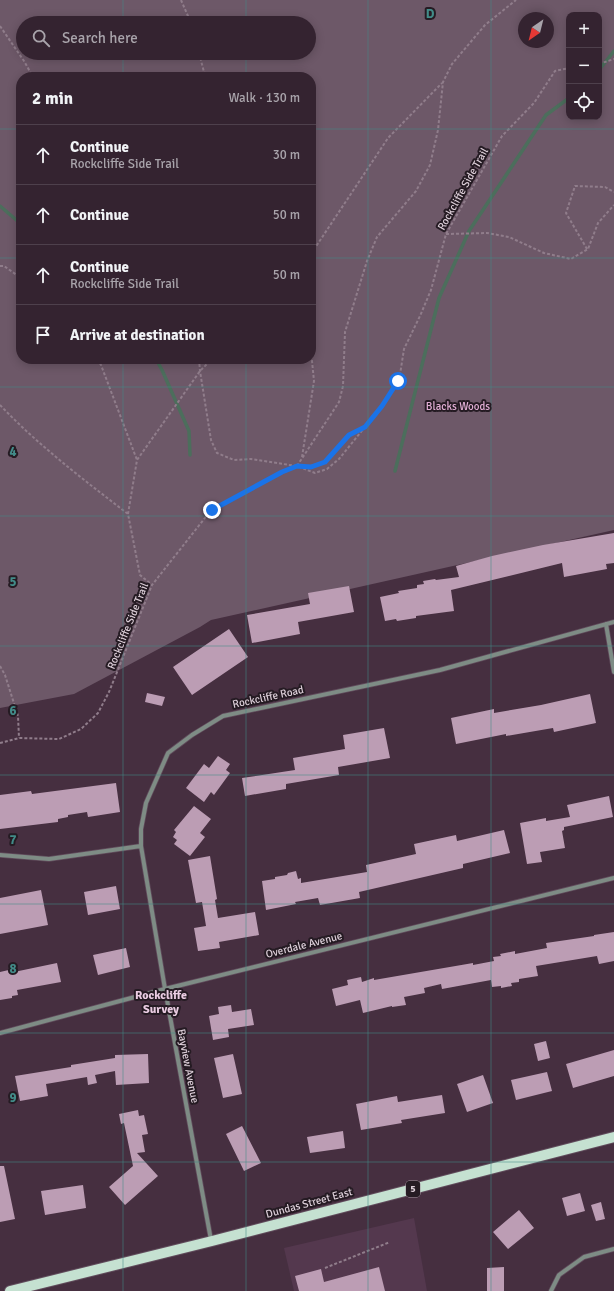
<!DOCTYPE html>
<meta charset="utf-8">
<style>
body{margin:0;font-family:Signika,sans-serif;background:#3f2f3c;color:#f1f3f6}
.controls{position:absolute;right:12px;top:12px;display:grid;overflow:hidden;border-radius:8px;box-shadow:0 2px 10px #0003}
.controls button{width:36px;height:36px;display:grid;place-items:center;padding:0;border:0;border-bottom:1px solid #4e404c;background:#342330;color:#f1f3f6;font:20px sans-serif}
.compass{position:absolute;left:518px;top:12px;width:36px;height:36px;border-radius:50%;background:#342330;box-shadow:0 2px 10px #0003;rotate:215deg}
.stop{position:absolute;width:12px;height:12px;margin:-9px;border:3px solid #1a73e8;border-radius:50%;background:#fff}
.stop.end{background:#1a73e8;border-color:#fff;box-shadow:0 1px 4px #0008}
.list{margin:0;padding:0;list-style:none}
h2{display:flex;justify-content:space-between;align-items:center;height:52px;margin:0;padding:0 16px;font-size:17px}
h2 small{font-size:13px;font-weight:400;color:#a9a4ab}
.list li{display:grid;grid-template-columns:26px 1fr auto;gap:12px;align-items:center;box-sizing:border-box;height:60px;padding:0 16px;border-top:1px solid #4e404c}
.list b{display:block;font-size:15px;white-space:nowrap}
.list p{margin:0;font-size:13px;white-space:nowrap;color:#a9a4ab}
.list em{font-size:13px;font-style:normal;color:#a9a4ab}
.icon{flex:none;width:22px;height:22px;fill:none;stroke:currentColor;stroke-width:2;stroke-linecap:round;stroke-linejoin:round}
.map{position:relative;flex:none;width:614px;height:1291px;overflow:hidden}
.search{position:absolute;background:#342330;box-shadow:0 2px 10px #0003;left:16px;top:16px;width:300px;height:44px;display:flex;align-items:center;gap:10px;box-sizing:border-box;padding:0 14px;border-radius:22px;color:#a9a4ab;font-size:15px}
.panel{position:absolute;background:#342330;box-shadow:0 2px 10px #0003;left:16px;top:72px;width:300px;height:292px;border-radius:16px}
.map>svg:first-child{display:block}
</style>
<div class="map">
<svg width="614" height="1291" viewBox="0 0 614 1291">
<rect width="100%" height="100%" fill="#462f40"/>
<path fill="#54384e" d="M414,1218L427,1291H294L284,1248Z"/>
<path fill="#6d5868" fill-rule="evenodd" d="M0,0H614V530L211,620L200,627L74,694L0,708ZM569,15H599V117H569ZM524,18H548V42H524ZM23,23H309V53H23ZM21,77H311V359H21Z"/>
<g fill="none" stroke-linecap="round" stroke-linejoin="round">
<path stroke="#4c6e5c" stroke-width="3.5" d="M599,70L614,51
M0,206L21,224
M156,359L162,370L189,431L190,455
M395,471L439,298L469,231L546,115L569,98"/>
</g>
<path fill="#bc9db4" d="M614,533V563L606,564L607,569L564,577L562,563L451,590L454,611L416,616V618L397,621L396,619L385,621L380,597L399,593L398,591L417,588V585L424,584L423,581L435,579L436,580L459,577L456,566L492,556L543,545Z
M349,586L354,612L298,622L300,634L252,643L247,615L310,604L308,593Z
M229,629L248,657L192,695L173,667Z
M147,693L165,697L162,706L145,702Z
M590,694L596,723L554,732L553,728L506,736V734L456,744L451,718L494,709V713L541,705Z
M384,728L390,758L338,767L339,775L286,784V789L245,796L242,778L295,770L293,758L345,749L343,735Z
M218,756L230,764L226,770L230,773L214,795L211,792L204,802L186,788L204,764L209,768Z
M116,783L120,812L88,817L87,812L68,815V817L58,819V822L0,829V795L31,791L32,794Z
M609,796L613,817L564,827V830L562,831L565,848L540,852L542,862L527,864L520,823L546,818V821L570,817L567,805Z
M194,806L211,819L200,833L205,837L190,856L174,844L177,840L173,837L176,832L174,830Z
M504,830L510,853L463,864V868L359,892L360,898L320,905L318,898L295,902L296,904L266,910L262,881L275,879V877L287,875L288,873L296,871L298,879L301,878V883L367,872L366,865L416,854L414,844L456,835L457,841Z
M210,856L217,899L215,900L218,918L255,912L259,935L219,942L220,948L198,951L194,928L206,926L202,902L196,903L188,860Z
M116,886L120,909L88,915L84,892Z
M41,890L48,925L0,934V898Z
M614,932V961L599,964L597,956L536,966L538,976L519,979V982L511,983L512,986L501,988V986L492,987L491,980L442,989L441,984L424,988L425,993L404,997L406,1005L392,1007V1006L363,1013L360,1000L336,1006L332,989L348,985L347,980L361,977L362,982L374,978V980L473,963V965L494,961L493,957L501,956L500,954L515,951V954L547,948L546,943L594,936V935Z
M126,948L130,967L98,975L93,955Z
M57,963L61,982L17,990L18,995L12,996V998L0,1000V972L13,969L14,972Z
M231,1005L232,1012L251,1009L254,1025L228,1029L229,1037L213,1040L209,1016L219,1014L218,1007Z
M546,1041L550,1058L538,1061L534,1044Z
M614,1050V1076L573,1088L566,1064Z
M148,1054L149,1083L116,1085L115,1071L95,1075L97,1083L88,1085L87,1077L46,1084L48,1096L20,1101L15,1076L71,1067V1065L115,1058V1055Z
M233,1054L242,1094L223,1098L214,1058Z
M547,1072L552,1091L516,1100L511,1080Z
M483,1075L493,1103L467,1112L457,1084Z
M442,1095L445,1113L401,1120L402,1123L361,1130L356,1104L397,1096L398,1102Z
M138,1110L139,1116L144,1115L148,1134L142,1135L145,1152L137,1153L158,1176L125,1205L109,1187L133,1166L124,1123L121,1124L119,1114Z
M242,1126L261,1163L244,1171L226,1134Z
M343,1131L345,1148L310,1153L307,1137Z
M0,1166H4L15,1219L0,1222Z
M83,1185L86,1208L45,1215L41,1191Z
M580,1193L585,1211L567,1216L562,1198Z
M601,1202L605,1219L596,1221L591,1205Z
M519,1210L534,1228L508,1249L493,1232Z
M379,1267L385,1291H299L295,1276L321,1269L324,1282Z
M504,1267V1291H487V1268Z"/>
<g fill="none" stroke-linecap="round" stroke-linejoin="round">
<g stroke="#614c5c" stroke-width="5.5">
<path id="minor" d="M606,624L614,672
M0,855L49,859L141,846
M0,1033L165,989L614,878
M211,1240L165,989L141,846V829L146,803L168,753L192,735L223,716L440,670L614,622
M551,1291L559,1275L584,1257L614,1249"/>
</g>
<g stroke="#614c5c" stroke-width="12">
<path id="primary" d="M10,1291L212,1241L614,1137"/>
</g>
<path stroke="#907d8b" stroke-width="2" stroke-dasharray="3 2" stroke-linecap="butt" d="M181,0L191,23
M0,26L24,61L33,77
M199,53L204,72L209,77
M599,64L614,59
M446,234L487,233L509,237L544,253L571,259L588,249L598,223L614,205
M587,249L566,213L575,186L605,187L614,192
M311,254L388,138L442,83
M0,266H4L21,278
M97,359L101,365L137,460
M199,359L200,371L211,440L217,453L234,460L251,459L296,466
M0,405C39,446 84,480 128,514L140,575L152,585
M302,457L314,381L311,351
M297,466L339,402L343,386L345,332L367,261L377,237L416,191L430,165L438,130L443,82L452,64L485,25L516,0
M300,466C330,468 329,453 348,436C352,432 359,430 365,427
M128,514L137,460L200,371L212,359
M0,666L5,675L18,716L19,738
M0,743L19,738L59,739L81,729L98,713L109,692L152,585L212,509L282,472L297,466L315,473L327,469L339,459L382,406L399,381L404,349L420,316L431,290L446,234L502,136L534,103L555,71L569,68
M325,1268L390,1242"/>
<use href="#minor" stroke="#7e8c85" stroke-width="4"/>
<use href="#primary" stroke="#c5e1d1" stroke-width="10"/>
</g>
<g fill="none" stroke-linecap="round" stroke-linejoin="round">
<path stroke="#1a73e8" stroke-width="5" d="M212,510L282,472L297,466L311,467L325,462L349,435L365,427L382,406L398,381"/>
</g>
<path fill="none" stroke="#428c89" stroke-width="1" stroke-opacity="0.55" d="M123,0V23M246,0V23M368,0V1291M491,0V1291M123,53V77M246,53V77M0,129H21M311,129H614M0,258H21M311,258H614M123,359V1291M246,359V1291M0,387H614M0,516H614M0,646H614M0,775H614M0,904H614M0,1033H614M0,1162H614"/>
<g text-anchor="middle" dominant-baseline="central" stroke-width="4" stroke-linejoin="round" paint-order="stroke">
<rect fill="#251b23" stroke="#a699a2" stroke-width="1" x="406" y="1181" width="14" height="16" rx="3"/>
<g font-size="10" font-weight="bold" fill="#ddcfd9">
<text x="413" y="1189">5</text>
</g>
<g font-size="11" fill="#ddcfd9" stroke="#251b23">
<text transform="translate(463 189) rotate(-61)">Rockcliffe Side Trail</text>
<text transform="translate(128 626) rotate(-68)">Rockcliffe Side Trail</text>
<text transform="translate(268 697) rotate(-12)">Rockcliffe Road</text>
<text transform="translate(304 945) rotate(-14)">Overdale Avenue</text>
<text transform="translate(188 1066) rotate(79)">Bayview Avenue</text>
<text transform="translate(309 1203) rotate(-15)">Dundas Street East</text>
</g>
<g font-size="11" fill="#e3afd6" stroke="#251b23">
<text x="458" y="406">Blacks Woods</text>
</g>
<g font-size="12" font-weight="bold" fill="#ebcde3" stroke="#251b23">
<text x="161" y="995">Rockcliffe<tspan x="161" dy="14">Survey</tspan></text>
</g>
</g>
<g font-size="13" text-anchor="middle" font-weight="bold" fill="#428c89" stroke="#251b23" stroke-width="4" stroke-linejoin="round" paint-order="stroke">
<text x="430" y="18">D</text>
<text x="13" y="456">4</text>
<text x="13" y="586">5</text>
<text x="13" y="715">6</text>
<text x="13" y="844">7</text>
<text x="13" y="973">8</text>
<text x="13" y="1102">9</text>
</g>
</svg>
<div class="controls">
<button>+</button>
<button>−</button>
<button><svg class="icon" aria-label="locate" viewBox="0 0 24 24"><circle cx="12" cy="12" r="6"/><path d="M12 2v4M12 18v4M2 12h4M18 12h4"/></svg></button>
</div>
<svg class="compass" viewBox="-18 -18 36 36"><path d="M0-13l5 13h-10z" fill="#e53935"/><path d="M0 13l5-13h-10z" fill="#a9a4ab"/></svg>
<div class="stop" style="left:398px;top:381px"></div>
<div class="stop end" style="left:212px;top:510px"></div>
<div class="search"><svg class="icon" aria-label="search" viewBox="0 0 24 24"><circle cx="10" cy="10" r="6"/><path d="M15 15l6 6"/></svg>Search here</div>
<section class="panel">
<h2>2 min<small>Walk · 130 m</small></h2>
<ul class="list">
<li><svg class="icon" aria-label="ahead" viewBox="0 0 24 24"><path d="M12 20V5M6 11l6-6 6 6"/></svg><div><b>Continue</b><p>Rockcliffe Side Trail</p></div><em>30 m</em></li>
<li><svg class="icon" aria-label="ahead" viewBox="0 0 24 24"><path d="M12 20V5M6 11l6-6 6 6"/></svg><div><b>Continue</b></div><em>50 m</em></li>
<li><svg class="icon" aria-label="ahead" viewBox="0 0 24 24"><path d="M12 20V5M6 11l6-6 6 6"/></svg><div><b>Continue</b><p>Rockcliffe Side Trail</p></div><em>50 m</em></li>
<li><svg class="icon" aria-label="arrive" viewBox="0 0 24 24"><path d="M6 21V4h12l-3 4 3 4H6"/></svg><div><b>Arrive at destination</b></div></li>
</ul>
</section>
</div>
